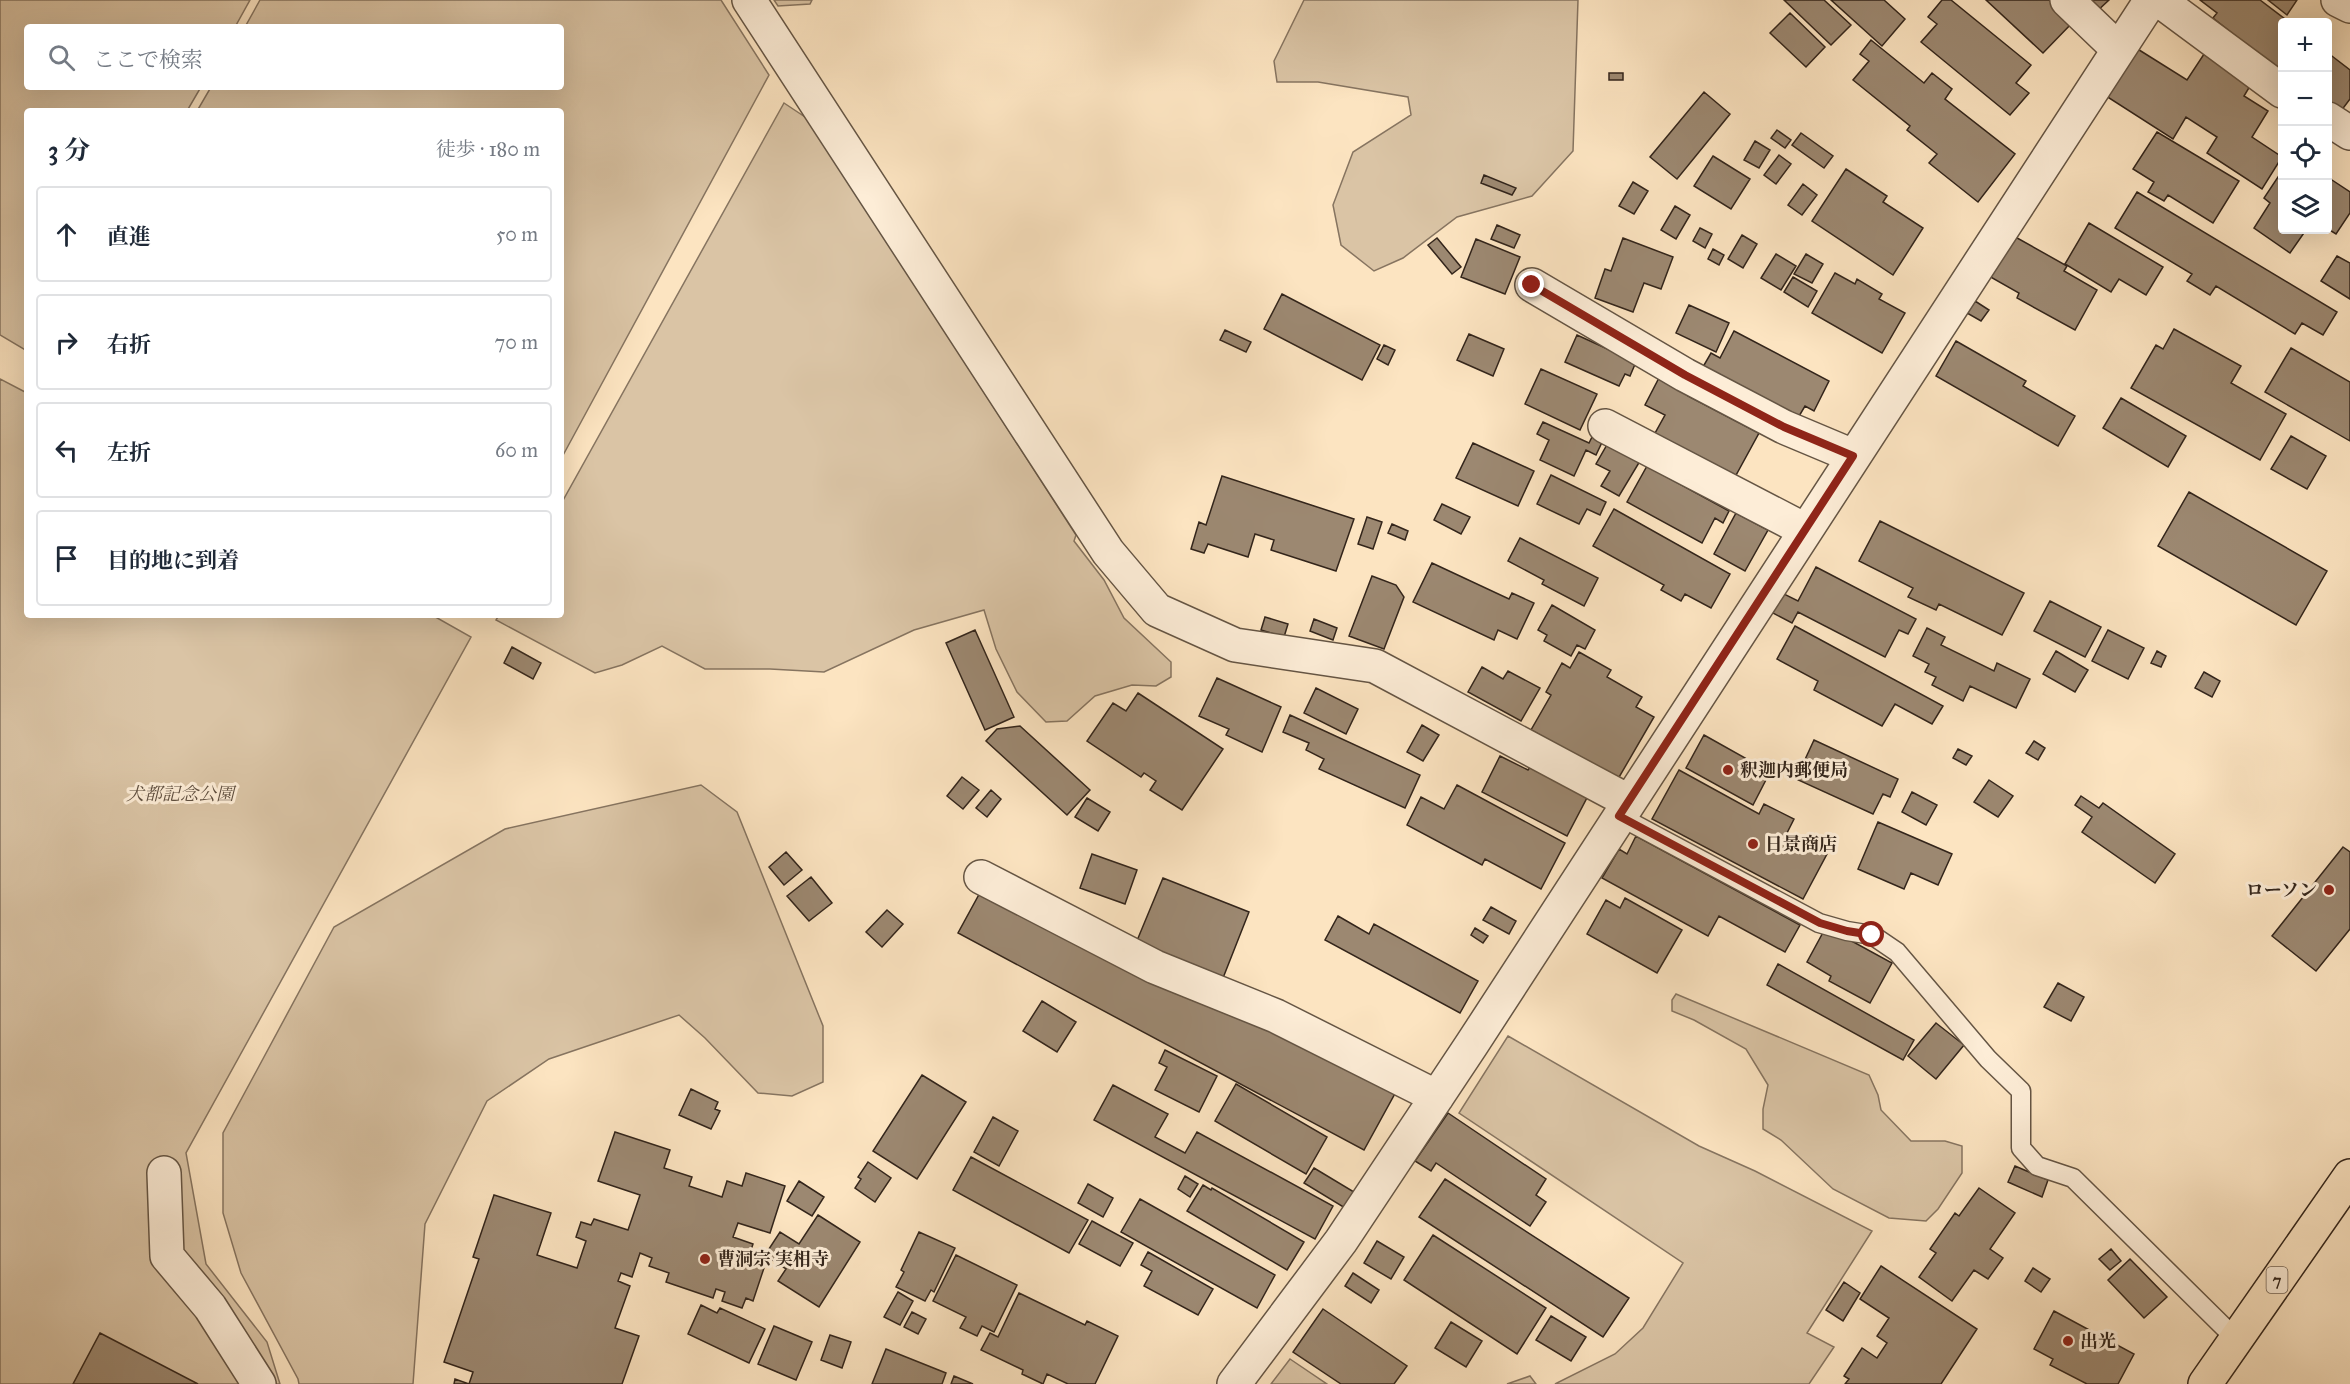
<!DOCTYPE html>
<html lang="ja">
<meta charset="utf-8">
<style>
body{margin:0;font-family:"IM FELL Great Primer","Noto Serif JP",serif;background:#f6f6f7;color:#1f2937}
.controls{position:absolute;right:18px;top:18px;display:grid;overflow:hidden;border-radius:6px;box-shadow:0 6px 24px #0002}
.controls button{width:54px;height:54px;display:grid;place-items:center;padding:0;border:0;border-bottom:2px solid #e0e1e3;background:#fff;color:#1f2937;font:30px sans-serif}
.stop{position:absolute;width:18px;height:18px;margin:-14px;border:4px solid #8f2418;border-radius:50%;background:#fff}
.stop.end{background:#8f2418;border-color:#fff;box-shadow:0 2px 6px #0008}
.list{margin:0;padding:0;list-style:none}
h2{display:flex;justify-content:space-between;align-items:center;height:78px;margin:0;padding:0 24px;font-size:26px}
h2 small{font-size:20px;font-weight:400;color:#747a83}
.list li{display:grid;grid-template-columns:39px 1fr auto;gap:18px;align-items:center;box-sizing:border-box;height:96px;margin:0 12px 12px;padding:0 12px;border:2px solid #e0e1e3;border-radius:6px}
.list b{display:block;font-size:22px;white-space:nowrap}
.list em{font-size:20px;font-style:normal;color:#747a83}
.icon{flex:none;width:33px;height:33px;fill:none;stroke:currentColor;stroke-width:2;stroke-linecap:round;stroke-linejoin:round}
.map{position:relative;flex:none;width:2350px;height:1384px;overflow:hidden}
.search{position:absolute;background:#fff;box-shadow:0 6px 24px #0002;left:24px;top:24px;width:540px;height:66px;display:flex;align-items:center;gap:15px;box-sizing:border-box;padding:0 21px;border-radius:6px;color:#747a83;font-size:22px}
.panel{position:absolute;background:#fff;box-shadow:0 6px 24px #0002;left:24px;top:108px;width:540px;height:510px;border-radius:6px}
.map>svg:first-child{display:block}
</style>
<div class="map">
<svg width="2350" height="1384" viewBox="0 0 2350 1384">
<rect width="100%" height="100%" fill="#fce4c1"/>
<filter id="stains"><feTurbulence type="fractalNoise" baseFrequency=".00333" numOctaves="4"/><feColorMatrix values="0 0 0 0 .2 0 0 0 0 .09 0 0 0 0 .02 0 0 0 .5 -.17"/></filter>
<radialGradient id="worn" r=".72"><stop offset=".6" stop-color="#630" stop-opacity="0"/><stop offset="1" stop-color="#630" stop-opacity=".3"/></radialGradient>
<path fill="#dac4a5" stroke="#867460" stroke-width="1.5" d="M0,0H250L235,27H27V87H201L187,111H27V351L0,335Z
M260,0H721L769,75L561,459V111H197L211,87H561V27H245Z
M774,0H812L810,4L778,6Z
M1304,0H1578L1573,151L1532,196L1457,217L1403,258L1374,271L1341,245L1333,205L1353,152L1411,115L1408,97L1318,82H1277L1274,61Z
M784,103L808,119L1076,535L1074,541L1104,580L1124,618L1171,662V677L1156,686L1132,685L1095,696L1067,721L1046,722L1017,692L996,649L984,610L914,630L824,672L770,669H705L662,646L622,665L595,673L496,620L499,615H561V504Z
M0,379L27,393V615H432L471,637L186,1153L206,1264L267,1342L280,1384H0Z
M701,785L737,812L823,1026V1082L792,1096L758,1093L705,1038L679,1015L549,1059L487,1101L425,1224L413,1384H299L298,1379L241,1273L223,1213V1133L334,927L505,829Z
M1676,994L1869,1075L1878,1095L1881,1110L1911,1141H1945L1962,1146V1173L1938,1209L1926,1221L1889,1218L1833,1189L1781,1140L1763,1129V1109L1768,1085L1746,1049L1694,1020L1672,1011V1000Z
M1508,1036L1699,1146L1755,1171L1872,1231L1807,1333L1834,1347L1809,1384H1555L1615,1354L1643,1328L1683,1263L1459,1113Z
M1290,1359L1327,1384H1271Z
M1530,1376L1536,1384H1507Z"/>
<path fill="#9c8871" stroke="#33251b" stroke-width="1.5" d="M1784,0H1824L1851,25L1831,45Z
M1831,0H1884L1905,19L1882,46Z
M1942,0H1951L2031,65L2016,83L2029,93L2010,115L1921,42L1937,24L1928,17Z
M1986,0H2049L2073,22L2043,53Z
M2081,0H2109L2094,14Z
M2200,0H2260L2289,22H2282V73L2213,18L2217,13Z
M2268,0H2297L2287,15Z
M1790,13L1825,47L1806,67L1770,33Z
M1871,40L1924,83L1932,73L1952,89L1945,99L2015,154L1978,202L1929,163L1937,154L1907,130L1910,126L1853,80L1869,61L1860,54Z
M2136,48L2187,80L2206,51L2253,81L2244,96L2268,111L2252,137L2282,157L2262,189L2207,153L2217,137L2186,117L2173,139L2106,96Z
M2328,53L2350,70V99L2341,111L2328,101Z
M1609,73H1623V80H1609Z
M1704,92L1730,114L1677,179L1650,157Z
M1777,130L1791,140L1785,148L1771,138Z
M2157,132L2239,181L2213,223L2168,195L2164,201L2148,192L2154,182L2133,169Z
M1801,133L1833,156L1824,168L1792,145Z
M1755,141L1770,150L1759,168L1744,160Z
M1779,155L1791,164L1776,184L1764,175Z
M1713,156L1750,179L1731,209L1694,186Z
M1846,169L1887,196L1883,202L1923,228L1893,275L1812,221Z
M2282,171V230H2306L2290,253L2254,228L2270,203L2264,198Z
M1484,175L1516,188L1512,195L1481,183Z
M2332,180L2350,192V213L2336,234L2328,229V186Z
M1633,182L1648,191L1634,214L1619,206Z
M1803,184L1817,195L1802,215L1788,205Z
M2137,192L2337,312L2323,335L2302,323L2295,334L2216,286L2210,295L2187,281L2192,274L2115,228Z
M1675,206L1690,215L1676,239L1661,230Z
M2089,223L2163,267L2146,295L2119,279L2111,292L2065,264Z
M1497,225L1520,235L1514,248L1491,239Z
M1700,228L1712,234L1705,248L1693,241Z
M2010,234L2067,266L2064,271L2097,290L2075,330L2017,298L2019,293L1987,275Z
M1742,235L1757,244L1743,268L1728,259Z
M1437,238L1461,267L1452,274L1428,245Z
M1623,238L1673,257L1661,289L1644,283L1633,312L1595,298L1605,269L1611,271Z
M1476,239L1520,257L1505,294L1461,277Z
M1713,249L1724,255L1719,265L1708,259Z
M1776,254L1796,266L1781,290L1761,278Z
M1806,254L1823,264L1812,283L1794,274Z
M2337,256L2350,263V299L2321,281Z
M1835,273L1855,284L1857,279L1882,294L1879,299L1905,313L1882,353L1812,313Z
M1793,277L1817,291L1808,307L1784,292Z
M1282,294L1380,345L1362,380L1264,329Z
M1975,301L1989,310L1981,321L1967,313Z
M1689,305L1729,323L1716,352L1676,333Z
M2174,329L2241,366L2231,383L2286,414L2260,460L2131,388L2156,345L2163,349Z
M1225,330L1251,342L1246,352L1220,340Z
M1734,331L1829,381L1814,411L1805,406L1795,423L1700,372L1711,353L1720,358Z
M1469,334L1504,349L1493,376L1457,360Z
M1577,335L1636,362L1630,376L1625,374L1619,386L1565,362Z
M1956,341L2026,381L2023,386L2075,416L2058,446L1936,376Z
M1384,345L1395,350L1388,365L1377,359Z
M2291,348L2350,382V441L2265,392Z
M1541,369L1597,394L1580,430L1525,404Z
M1661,374L1691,390L1688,396L1759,433L1735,477L1654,435L1665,415L1645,405Z
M2121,398L2186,436L2168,467L2103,428Z
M1543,422L1589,443L1594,433L1604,438L1596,455L1586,450L1574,476L1540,460L1549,440L1537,434Z
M2291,436L2326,456L2307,489L2271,469Z
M1473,443L1534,471L1518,506L1456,478Z
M1608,443L1640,461L1619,496L1601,486L1610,471L1596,464Z
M1647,466L1729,511L1723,523L1715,518L1702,543L1627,502Z
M1551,475L1606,502L1600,515L1587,509L1579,524L1537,504Z
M1222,476L1354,519L1336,571L1271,550L1274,540L1255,534L1248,557L1208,544L1204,553L1191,549L1199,522L1206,525Z
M2189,492L2327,571L2296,625L2158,546Z
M1442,504L1470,517L1461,534L1434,520Z
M1614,509L1730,574L1711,608L1685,594L1681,601L1661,590L1664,585L1593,546Z
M1736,513L1768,530L1745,571L1714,554Z
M1367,517L1382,522L1373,549L1358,544Z
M1880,521L2024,593L2002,635L1939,604L1936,610L1908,597L1913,588L1859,561Z
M1392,524L1408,531L1405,540L1388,533Z
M1520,538L1598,578L1584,606L1542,584L1544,580L1508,561Z
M1432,563L1509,599L1512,593L1534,603L1517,639L1498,630L1494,640L1413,602Z
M1816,567L1916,619L1908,634L1899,630L1885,657L1798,612L1792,623L1769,611L1778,591L1798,601Z
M1372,576L1396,585L1404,597L1384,649L1349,636Z
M2050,601L2101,627L2085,657L2034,631Z
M1552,605L1595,630L1585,649L1577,645L1571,656L1544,641L1547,635L1538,630Z
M1265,617L1288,624L1284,637L1261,630Z
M1314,619L1337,628L1333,640L1310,631Z
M1795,626L1943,706L1932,724L1895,704L1882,726L1814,690L1818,681L1777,659Z
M1927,628L1945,637L1941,645L1994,671L1997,663L2030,679L2016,708L1970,686L1963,701L1932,685L1936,677L1925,672L1929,664L1913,656Z
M975,630L1014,717L985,730L946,643Z
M2108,630L2144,648L2128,679L2092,661Z
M512,647L541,663L533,679L504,663Z
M2056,651L2088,670L2075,692L2043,674Z
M2157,651L2166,656L2161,667L2151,663Z
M1579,652L1611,670L1607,677L1642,697L1636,707L1654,717L1618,779L1531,730L1551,695L1546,692L1562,663L1570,668Z
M1482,667L1503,679L1508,671L1540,688L1521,721L1468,692Z
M2204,672L2220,681L2212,697L2195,688Z
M1217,678L1281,707L1262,752L1226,735L1229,729L1199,716Z
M1316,688L1358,709L1346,734L1304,713Z
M1138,693L1223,749L1182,810L1150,790L1156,781L1144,773L1141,777L1087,741L1113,703L1126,711Z
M1290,715L1420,775L1405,808L1319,769L1324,759L1306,750L1309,743L1283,732Z
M1422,725L1439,735L1423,761L1407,752Z
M1020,726L1090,790L1067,815L986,741L997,729Z
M1704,735L1770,772L1753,805L1686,768Z
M1814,740L1898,779L1890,797L1883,794L1873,814L1796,779Z
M2034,741L2045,748L2038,760L2026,753Z
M1958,749L1972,756L1966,765L1953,758Z
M1500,756L1528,770L1533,763L1590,792L1567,836L1482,792Z
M1679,770L1759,814L1764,804L1794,819L1787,833L1827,854L1803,899L1652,819Z
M962,777L979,790L963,809L947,796Z
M1989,780L2013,796L1998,817L1974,802Z
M1457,785L1565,843L1541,889L1485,859L1482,865L1407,825L1421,797L1444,809Z
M991,790L1001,799L987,817L976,808Z
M1912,792L1937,805L1926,825L1902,812Z
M2081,796L2099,808L2103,803L2175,854L2155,883L2082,832L2092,817L2075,805Z
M1087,798L1110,812L1098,831L1075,817Z
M1878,822L1952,854L1938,885L1911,873L1904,889L1858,869Z
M1636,836L1800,925L1785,952L1719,916L1708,936L1602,878L1619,849L1627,854Z
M2343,847L2350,852V929L2316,971L2272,936Z
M786,852L802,870L784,885L769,867Z
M1092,854L1137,870L1125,904L1080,888Z
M811,877L832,903L809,921L787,896Z
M1163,878L1249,912L1223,978L1136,943Z
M982,889L1398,1088L1364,1150L958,933Z
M1625,898L1682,930L1657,973L1587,934L1606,900L1620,908Z
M1491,907L1516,921L1509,934L1483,920Z
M887,910L903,924L882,947L866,932Z
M1338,916L1369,934L1374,924L1478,981L1460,1013L1325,940Z
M1826,927L1892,963L1870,1003L1829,981L1831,976L1807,962Z
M1475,928L1488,936L1483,943L1471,935Z
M1778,964L1914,1040L1903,1060L1767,985Z
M2058,983L2084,997L2071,1021L2044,1007Z
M1042,1001L1076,1022L1057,1052L1023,1031Z
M1936,1023L1964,1045L1936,1079L1908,1056Z
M1165,1050L1217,1076L1199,1112L1155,1090L1167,1067L1159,1063Z
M922,1075L966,1102L917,1179L873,1151Z
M1236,1084L1327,1137L1306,1174L1215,1121Z
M1113,1085L1168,1114L1155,1137L1185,1153L1197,1132L1333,1206L1315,1239L1094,1120Z
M691,1089L718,1102L715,1109L720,1111L711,1129L679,1115Z
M1448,1113L1546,1179L1536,1195L1546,1202L1530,1226L1436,1163L1431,1171L1415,1161Z
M993,1117L1018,1131L999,1166L974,1152Z
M615,1132L670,1150L664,1168L692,1177L689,1186L722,1197L727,1181L742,1186L746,1173L785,1186L770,1233L738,1223L733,1237L753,1244L750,1253L759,1256L757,1263L765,1265L753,1301L746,1298L742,1308L722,1301L725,1292L716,1289L713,1298L666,1282L669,1273L649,1266L652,1258L640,1253L632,1277L621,1273L618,1281L630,1286L615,1328L639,1336L622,1384H454L455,1379L469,1384L473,1372L444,1362L479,1259L473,1257L494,1195L551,1213L537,1255L577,1268L586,1241L576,1237L581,1222L591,1225L594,1219L628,1230L640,1195L598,1181Z
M971,1157L1088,1220L1069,1253L953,1190Z
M868,1162L891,1178L875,1202L855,1188L861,1179L858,1177Z
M2015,1166L2048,1180L2042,1197L2008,1182Z
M1314,1168L1354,1192L1345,1208L1304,1183Z
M1185,1176L1198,1184L1190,1197L1178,1189Z
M1445,1179L1629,1298L1603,1337L1419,1217Z
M799,1181L824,1197L812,1216L787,1201Z
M1088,1184L1113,1198L1103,1217L1078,1203Z
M1203,1185L1211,1190L1212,1188L1304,1242L1287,1270L1187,1211Z
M1979,1188L2015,1213L1990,1249L2003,1258L1988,1279L1974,1270L1952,1301L1919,1277L1936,1253L1930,1249L1955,1213L1959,1216Z
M1140,1199L1275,1275L1257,1308L1121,1232Z
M818,1215L860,1242L819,1307L778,1281L786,1269L765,1255L780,1232L799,1244Z
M1092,1221L1133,1243L1120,1266L1079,1244Z
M919,1232L955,1248L934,1292L931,1290L925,1301L896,1287L904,1272L901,1270Z
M1433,1235L1546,1308L1517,1354L1404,1280Z
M1377,1241L1404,1257L1391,1279L1364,1263Z
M2111,1249L2121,1261L2110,1270L2099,1259Z
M1148,1252L1213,1289L1198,1315L1144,1286L1152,1271L1141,1265Z
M956,1255L1017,1285L994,1332L982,1326L977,1336L960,1328L966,1317L933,1301Z
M2130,1259L2167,1297L2144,1318L2108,1280Z
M1881,1266L1977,1329L1941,1384H1845L1849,1379L1844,1376L1862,1348L1877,1358L1887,1343L1877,1336L1889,1318L1860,1299Z
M2033,1268L2050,1279L2041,1292L2025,1281Z
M1353,1273L1379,1290L1371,1303L1345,1286Z
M1844,1282L1860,1293L1843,1321L1826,1310Z
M898,1292L913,1301L900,1325L884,1317Z
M1019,1293L1085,1325L1087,1321L1118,1336L1095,1384H1068L1047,1374L1043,1384L1022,1374L1023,1370L981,1350L990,1333L998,1337Z
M701,1305L717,1313L720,1308L765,1329L749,1363L688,1334Z
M1323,1309L1407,1366L1394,1384H1341L1293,1352Z
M2054,1311L2134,1354L2118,1384H2087L2050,1365L2053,1359L2034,1349Z
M912,1312L926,1319L918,1334L904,1327Z
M1551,1316L1586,1337L1571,1361L1536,1340Z
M1451,1322L1482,1341L1466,1367L1435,1348Z
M774,1326L812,1342L796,1380L758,1364Z
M100,1333L198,1384H73Z
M830,1335L851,1342L842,1368L821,1360Z
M886,1349L946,1373L942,1384H872Z
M954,1376L973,1384H951Z"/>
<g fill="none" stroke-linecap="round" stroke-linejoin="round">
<g stroke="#655544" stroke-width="21">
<path id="service" d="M1619,816L1819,923L1847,931L1872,935L1897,952L1988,1059L2021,1091V1148L2037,1166L2073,1178L2236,1339"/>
</g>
<g stroke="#655544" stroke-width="36">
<path id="minor" d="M749,0L1108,552L1157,610L1235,645L1375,666L1628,801
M2067,0L2118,49
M2159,0L2282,91
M2338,0L2350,6
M2328,119L2350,133
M1532,285L1685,375L1784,427L1853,456
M1605,426L1805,530
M981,877L1155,967L1276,1016L1437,1097
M164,1173L167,1256L210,1307L259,1384
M1234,1384L1341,1241L1472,1044L2151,0"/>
</g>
<g stroke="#33251b" stroke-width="36">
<path id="trunk" d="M2205,1384L2350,1176"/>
</g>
<use href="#service" stroke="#fdedd7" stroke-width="18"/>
<use href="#minor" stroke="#fdedd7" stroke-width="33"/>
<use href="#trunk" stroke="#fce4c1" stroke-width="33"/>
</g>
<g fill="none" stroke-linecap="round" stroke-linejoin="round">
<path stroke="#8f2418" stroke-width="8" d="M1532,285L1685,375L1784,427L1853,456L1619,816L1820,923L1847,931L1872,935"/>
</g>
<g fill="#8f2418" stroke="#fdedd7" stroke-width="2">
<circle cx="1728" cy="770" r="6"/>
<circle cx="1753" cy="844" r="6"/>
<circle cx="2329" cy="890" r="6"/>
<circle cx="705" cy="1259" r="6"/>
<circle cx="2068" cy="1341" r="6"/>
</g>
<g text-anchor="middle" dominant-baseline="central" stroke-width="6" stroke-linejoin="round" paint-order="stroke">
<rect fill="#fdedd7" stroke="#706153" stroke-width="1.5" x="2266.5" y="1267" width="21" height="26" rx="4.5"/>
<g font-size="16" font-weight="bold" fill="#33251b">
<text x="2277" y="1280">7</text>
</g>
<g font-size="18" font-weight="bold" fill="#33251b" stroke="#fdedd7" text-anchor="start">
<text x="1740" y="770">釈迦内郵便局</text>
<text x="1765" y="844">日景商店</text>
<text x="2317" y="890" text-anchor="end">ローソン</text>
<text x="717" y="1259">曹洞宗 実相寺</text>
<text x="2080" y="1341">出光</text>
</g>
<g font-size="18" font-style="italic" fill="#5d4d3e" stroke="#fdedd7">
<text x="180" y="794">犬都記念公園</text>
</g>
</g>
<rect width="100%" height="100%" filter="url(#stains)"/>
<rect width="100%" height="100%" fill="url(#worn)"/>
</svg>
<div class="controls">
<button>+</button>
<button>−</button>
<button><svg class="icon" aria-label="locate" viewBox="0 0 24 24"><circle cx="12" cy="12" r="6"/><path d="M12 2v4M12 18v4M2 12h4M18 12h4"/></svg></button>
<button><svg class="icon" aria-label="layers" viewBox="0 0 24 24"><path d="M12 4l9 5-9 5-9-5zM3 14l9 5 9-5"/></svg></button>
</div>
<div class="stop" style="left:1872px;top:935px"></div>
<div class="stop end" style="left:1532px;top:285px"></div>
<div class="search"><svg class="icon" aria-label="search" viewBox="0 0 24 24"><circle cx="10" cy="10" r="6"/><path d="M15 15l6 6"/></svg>ここで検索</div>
<section class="panel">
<h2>3 分<small>徒歩 · 180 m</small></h2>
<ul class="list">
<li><svg class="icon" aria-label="ahead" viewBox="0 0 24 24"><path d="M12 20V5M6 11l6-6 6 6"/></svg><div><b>直進</b></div><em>50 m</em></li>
<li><svg class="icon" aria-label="right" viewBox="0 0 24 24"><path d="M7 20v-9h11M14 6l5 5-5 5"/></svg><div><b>右折</b></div><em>70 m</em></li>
<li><svg class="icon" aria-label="left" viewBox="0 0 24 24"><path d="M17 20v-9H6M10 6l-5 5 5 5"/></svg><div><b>左折</b></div><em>60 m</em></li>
<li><svg class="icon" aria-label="arrive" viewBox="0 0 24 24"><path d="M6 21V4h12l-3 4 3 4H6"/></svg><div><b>目的地に到着</b></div></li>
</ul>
</section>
</div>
